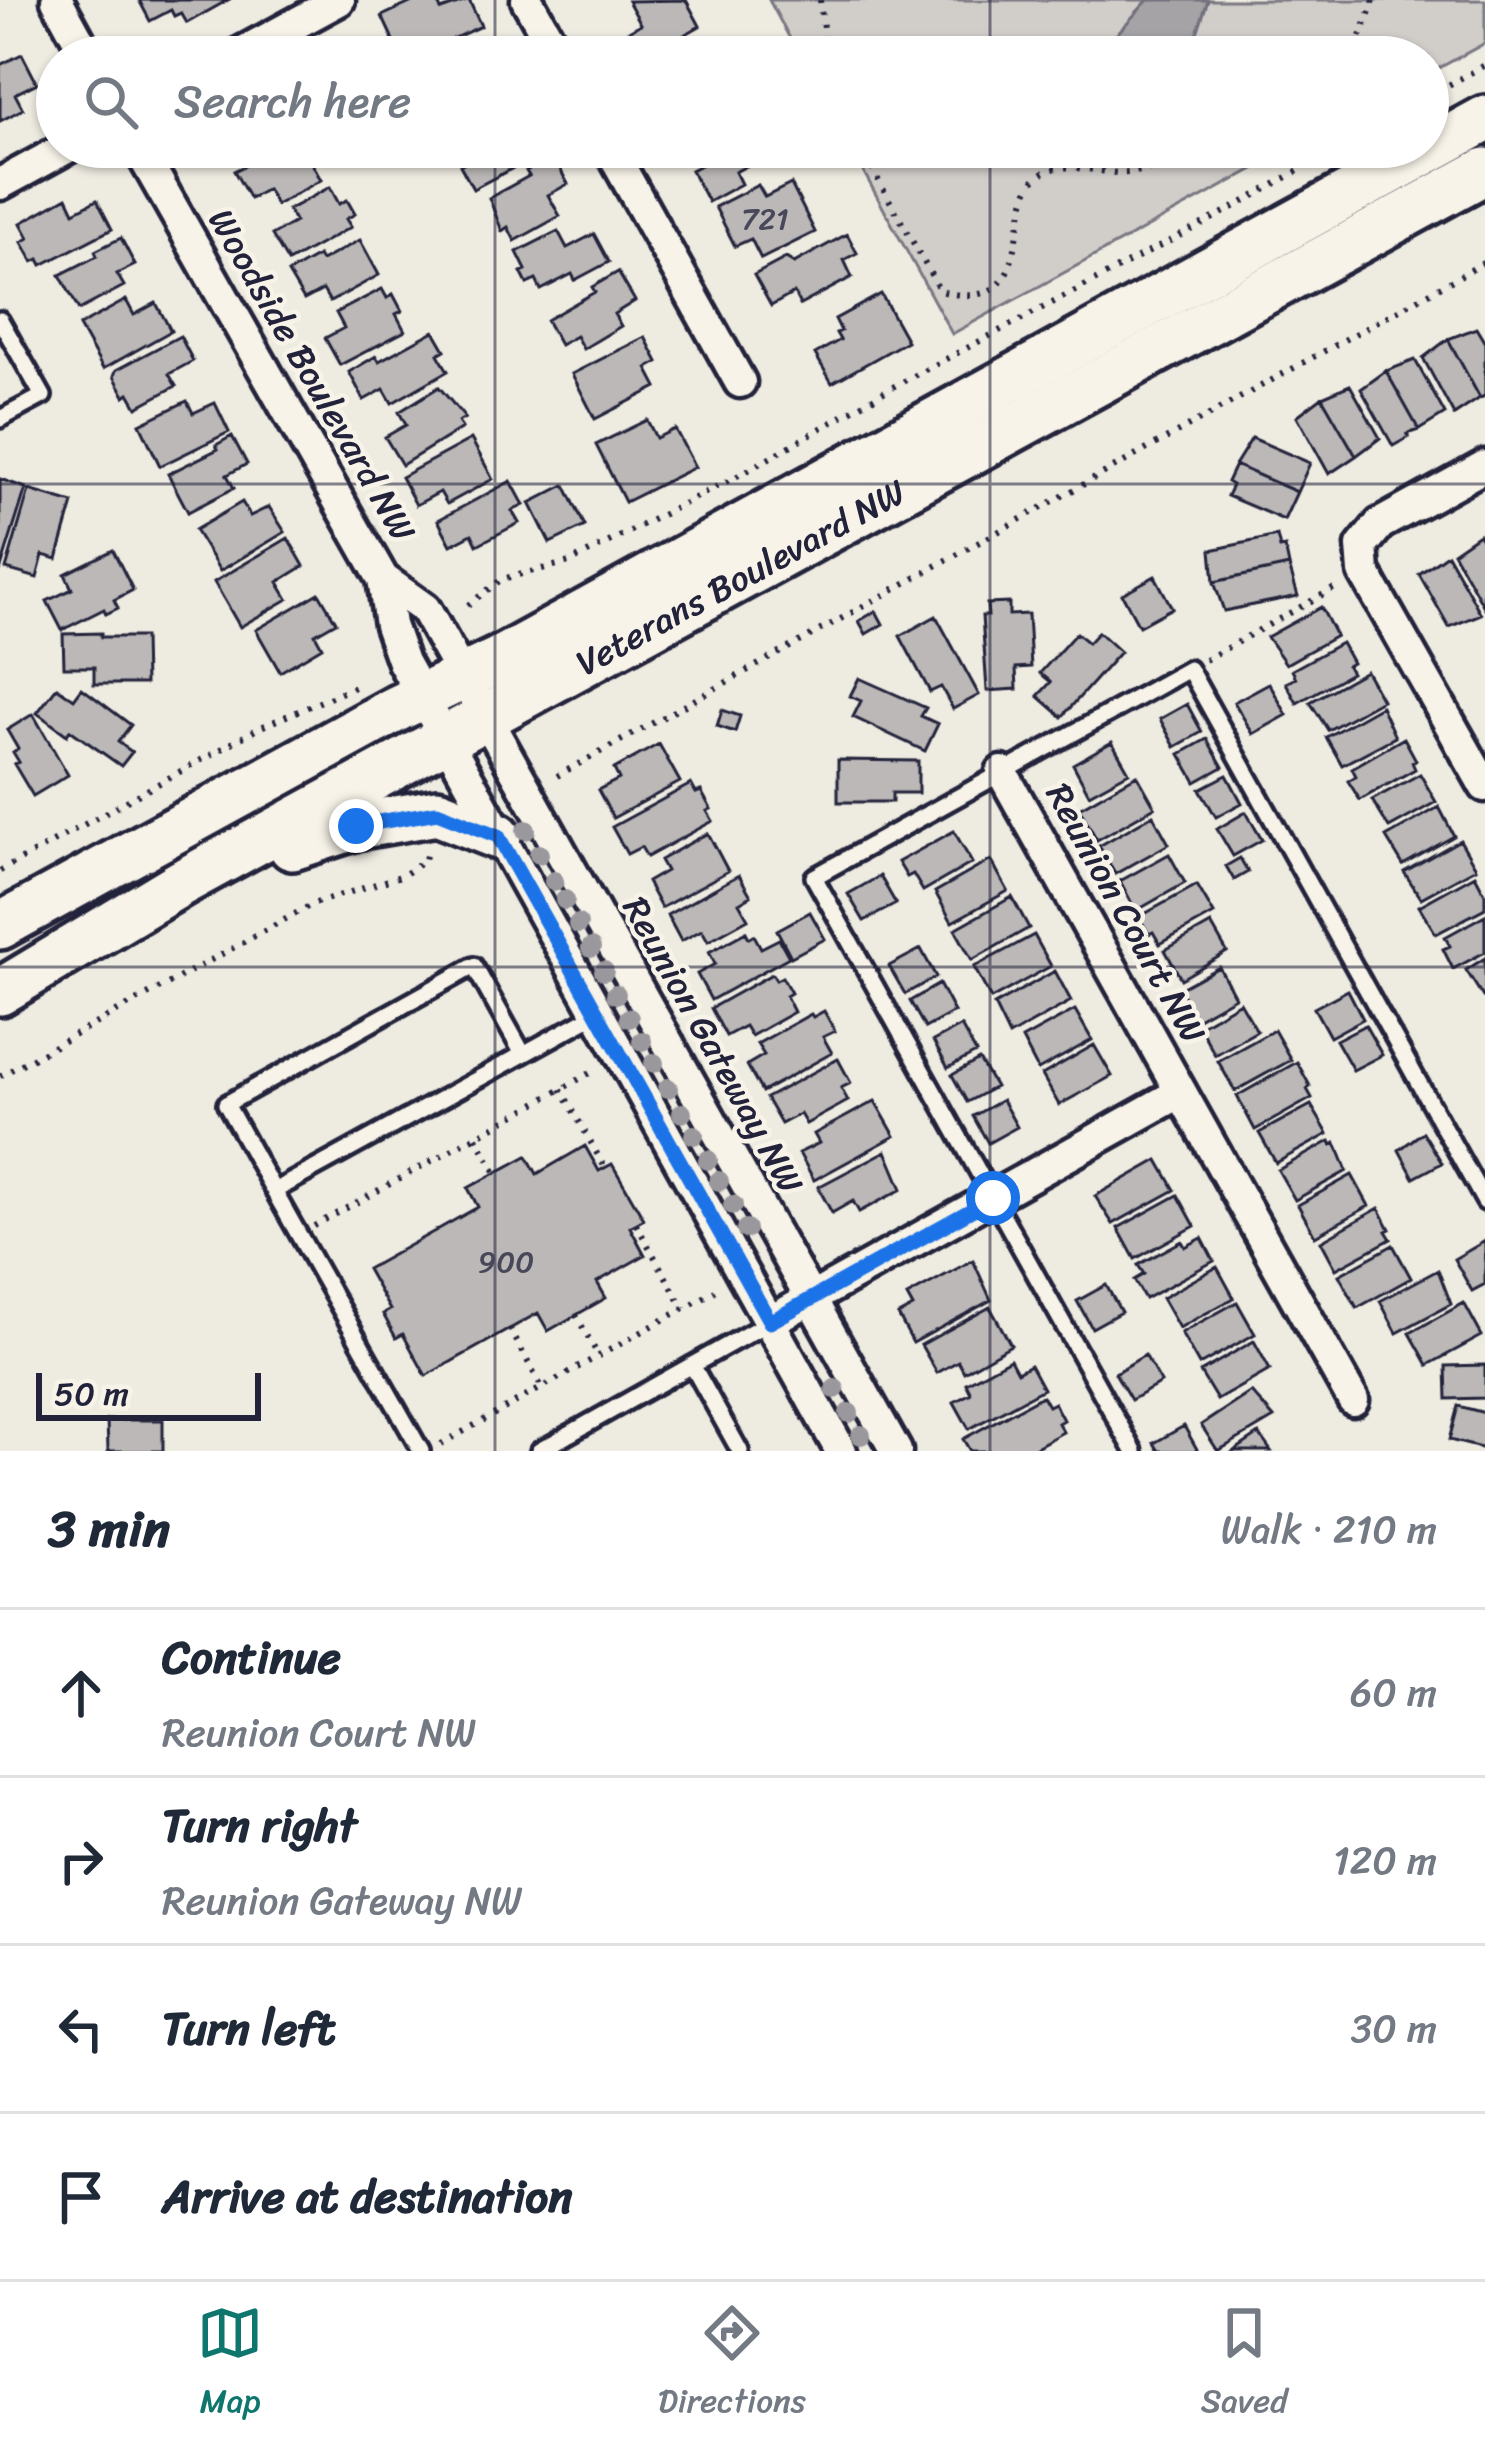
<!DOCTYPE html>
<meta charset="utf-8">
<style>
body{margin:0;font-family:Sriracha,sans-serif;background:#f2f2f3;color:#1f2937}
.scale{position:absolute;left:36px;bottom:30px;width:225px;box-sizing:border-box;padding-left:12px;border:6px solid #22223b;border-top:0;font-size:33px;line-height:42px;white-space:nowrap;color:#22223b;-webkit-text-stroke:9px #f7f3e8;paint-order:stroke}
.stop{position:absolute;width:36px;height:36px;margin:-27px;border:9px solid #1a73e8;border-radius:50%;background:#fff}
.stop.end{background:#1a73e8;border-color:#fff;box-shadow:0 3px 12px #0008}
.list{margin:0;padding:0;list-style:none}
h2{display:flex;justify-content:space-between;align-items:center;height:156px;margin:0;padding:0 48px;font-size:51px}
h2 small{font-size:39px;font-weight:400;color:#747a83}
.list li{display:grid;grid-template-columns:78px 1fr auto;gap:36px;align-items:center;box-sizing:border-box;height:168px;padding:0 48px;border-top:3px solid #e0e1e3}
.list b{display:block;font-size:45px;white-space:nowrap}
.list p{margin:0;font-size:39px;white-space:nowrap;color:#747a83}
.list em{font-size:39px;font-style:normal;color:#747a83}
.icon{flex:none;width:66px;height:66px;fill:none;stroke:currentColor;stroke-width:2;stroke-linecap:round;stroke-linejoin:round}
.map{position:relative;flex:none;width:1485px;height:1451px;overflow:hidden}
.search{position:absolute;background:#fff;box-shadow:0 3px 9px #0004;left:36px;right:36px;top:36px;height:132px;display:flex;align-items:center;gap:30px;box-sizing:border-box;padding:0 42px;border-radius:66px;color:#747a83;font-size:45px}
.sheet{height:828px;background:#fff}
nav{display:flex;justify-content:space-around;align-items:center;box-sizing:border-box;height:168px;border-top:3px solid #e0e1e3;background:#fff;font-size:33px;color:#747a83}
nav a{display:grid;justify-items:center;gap:6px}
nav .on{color:#0f766e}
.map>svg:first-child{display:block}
</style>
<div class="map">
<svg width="1485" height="1451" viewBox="0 0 1485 1451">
<rect width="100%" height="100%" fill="#eeebe1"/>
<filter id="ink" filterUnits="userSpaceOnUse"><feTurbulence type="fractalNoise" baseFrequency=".00833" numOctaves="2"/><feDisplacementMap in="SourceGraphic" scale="24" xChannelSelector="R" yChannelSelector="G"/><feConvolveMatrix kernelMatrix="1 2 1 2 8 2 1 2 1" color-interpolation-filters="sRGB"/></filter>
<g filter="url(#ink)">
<path fill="#d1cdc9" stroke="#7a7882" stroke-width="3" d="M769,0H1485V43L1428,74V57H800Z
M850,147H1294L952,334Z"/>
<path fill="#a6a3a6" stroke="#716f7b" stroke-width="3" d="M1148,0H1208L1189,57H1101L1102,50Z"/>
<path fill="#bbb8b7" stroke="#22223b" stroke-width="3" d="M139,0H228L187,23L181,13L174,16L171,10L150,21Z
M417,0H437L441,10L469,0L481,26L412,57H401L382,16Z
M686,0L700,26L665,46L668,51L658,57H626L616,38L641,24L628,1Z
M719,38L725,50L720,52L723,57H684Z
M491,39L501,57H471L470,51Z
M22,54L37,83L15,94L23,109L0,121V65Z
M226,147H264L234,162Z
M284,147H303L321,180L276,205L267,189L250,199L234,171Z
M462,147H550L551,148L473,189L460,165L469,160Z
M708,147H762L764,157L735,172L741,184L708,202L691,170L714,158Z
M553,156L568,184L548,195L560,216L515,241L508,227L502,231L489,198L529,176L526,171Z
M791,184L815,232L761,259L751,239L735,246L715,207L758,185L765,197Z
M330,187L339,204L347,200L355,214L346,219L351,227L288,262L272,235L295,222L288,210Z
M67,197L74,212L97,200L112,229L42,265L39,259L33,262L22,242L29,238L21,223Z
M558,231L567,248L594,234L609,262L575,280L572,274L541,290L536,280L527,284L521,272L526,270L517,252Z
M847,234L857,253L844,260L852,277L800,305L794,293L771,306L754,275L786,258L794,263Z
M121,238L135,265L117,274L124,286L79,310L60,275L97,256L95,251Z
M360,240L379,275L330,302L323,290L304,300L288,273L318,256L321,261Z
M618,272L635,301L614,314L621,326L583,349L576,336L560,345L546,320L595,292L592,287Z
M382,289L387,298L393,294L402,311L396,314L405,331L340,365L325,338L344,328L336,313Z
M881,294L907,341L832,383L815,354L840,340L836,333L841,331L835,319Z
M126,300L134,315L156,303L171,331L103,369L79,326Z
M1476,328L1485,343V396L1480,398L1448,339Z
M434,331L445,350L438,354L448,371L392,403L384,389L364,400L349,372L376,356L379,361Z
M180,336L193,361L169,374L176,386L137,407L129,393L125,396L114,376L116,370Z
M645,337L658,362L647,368L657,387L595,419L572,374Z
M1448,339L1480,398L1454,415L1423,358Z
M1415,360L1445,414L1419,430L1386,371Z
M1386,371L1419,430L1407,434L1409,437L1393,446L1361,389Z
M1350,385L1380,438L1356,456L1322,397Z
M439,387L465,418L458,422L462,428L402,465L385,437L406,425L399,412Z
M1322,397L1356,456L1329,474L1297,416Z
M187,401L193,413L215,403L229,432L160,466L140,424Z
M647,420L656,438L675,429L695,467L625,502L596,445Z
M232,436L247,464L227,475L234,488L188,512L168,474L218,449L216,445Z
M1252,438L1310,463L1297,492L1235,465Z
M471,439L493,479L447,504L440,492L416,505L401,477Z
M1235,465L1297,492L1284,520L1227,496L1232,485L1227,482Z
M0,479L26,488L0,571Z
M511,481L524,505L512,511L519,523L477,545L472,534L451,545L438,520Z
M565,485L585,526L550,543L530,503Z
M29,490L73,503L57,559L43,555L37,578L6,569Z
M242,502L250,516L269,507L285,532L220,571L195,530Z
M1479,534L1485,545L1483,605L1453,552Z
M1277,536L1280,548L1285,547L1289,566L1214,582L1211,550Z
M288,538L304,566L278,582L288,599L240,627L214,582Z
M113,550L133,590L114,600L118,608L106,614L104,609L62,630L47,601L72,589L65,574Z
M1447,554L1481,614L1449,627L1419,574Z
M1289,566L1298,596L1224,611L1214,582Z
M1155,576L1172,608L1139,626L1122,594Z
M319,593L336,622L315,634L322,647L280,672L256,630Z
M1009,603V615L1028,614L1031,667L1016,668L1017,689L987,691L982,616H988L987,604Z
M1321,607L1336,636L1286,664L1267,637Z
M876,611L883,624L866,634L859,621Z
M936,616L979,695L953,709L941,687L930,692L900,636Z
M1098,632L1120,652L1062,717L1038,696L1051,682L1040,673L1076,633L1088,643Z
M101,633V637H144L145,684H94V667H64L63,634Z
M1341,643L1352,663L1347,666L1351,673L1297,703L1286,683L1296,678L1292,670Z
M1366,671L1382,700L1328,730L1310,702Z
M859,678L926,708L921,716L938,724L925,751L853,717L861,701L850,696Z
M1269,683L1287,715L1253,734L1234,702Z
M57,687L74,699L82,688L131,725L118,742L132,752L121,766L70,730L67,735L37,713Z
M1187,704L1202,732L1175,747L1160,719Z
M1381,706L1395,737L1342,765L1326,737Z
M722,710L740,716L735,732L717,726Z
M33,714L68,775L33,796L14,764L19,762L13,752L18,749L7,730Z
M1404,738L1416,760L1412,762L1415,769L1360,800L1348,781L1356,776L1352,768Z
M1207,739L1223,767L1196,782L1180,754Z
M1112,742L1129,772L1089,794L1073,764Z
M659,744L680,782L613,818L598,790L619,779L614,769Z
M838,760L918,761V793H892V802H838Z
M1420,774L1436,802L1389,828L1372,800Z
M1137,775L1155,807L1097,840L1079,808Z
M1227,775L1242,803L1216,817L1200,789Z
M691,784L696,793L701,791L711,809L707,811L713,821L647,857L641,847L627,854L612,827Z
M1439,807L1454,836L1403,865L1386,837Z
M1246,812L1262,840L1233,856L1217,829Z
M1153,815L1169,844L1115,874L1099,846Z
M954,831L972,863L923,891L913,874L907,877L898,862Z
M708,833L728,871L661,908L647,882L666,871L660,860Z
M1460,840L1476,868L1421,898L1404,872Z
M1169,854L1185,883L1136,911L1120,881Z
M1240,858L1248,872L1234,880L1226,866Z
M991,860L1008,891L952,922L935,892Z
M739,875L751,896L739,903L748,919L708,941L702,930L681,941L667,915Z
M1475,875L1485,894V908L1436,934L1419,906Z
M880,876L896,904L864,921L848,894Z
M1197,885L1214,914L1160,944L1153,932L1149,934L1139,917Z
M1012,897L1029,928L972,960L955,929Z
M810,912L825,939L791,957L777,930Z
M1485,915V952L1453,969L1443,949L1450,946L1445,937Z
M1211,924L1227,952L1181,979L1165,950Z
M746,932L749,938L754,935L761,948L779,939L789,957L711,1000L697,974L715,964L709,952Z
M1034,935L1051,966L991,999L974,967Z
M921,949L936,977L905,994L889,966Z
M1485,958V996L1483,997L1466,970Z
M1219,967L1235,997L1196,1019L1179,989Z
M1055,971L1071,1001L1009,1036L994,1005Z
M772,974L776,980L782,977L791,993L786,996L794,1012L751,1036L745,1026L726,1036L711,1008Z
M939,984L954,1012L925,1028L910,1001Z
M1348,990L1363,1019L1330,1037L1314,1008Z
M1240,1002L1257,1031L1215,1055L1199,1026Z
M1075,1010L1092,1040L1038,1070L1022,1039Z
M824,1011L835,1031L823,1037L832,1053L762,1092L747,1065L764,1055L757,1044L811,1014L813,1017Z
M1365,1025L1382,1055L1353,1070L1336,1040Z
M961,1026L976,1053L948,1068L933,1041Z
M1274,1030L1291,1060L1235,1091L1218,1061Z
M1094,1045L1112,1076L1059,1105L1042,1075Z
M838,1059L851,1083L841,1088L848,1101L806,1124L800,1114L781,1124L766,1098Z
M979,1060L995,1087L967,1102L952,1075Z
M1297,1062L1310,1086L1307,1089L1312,1098L1255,1130L1237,1096Z
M1002,1100L1017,1127L988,1143L973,1116Z
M875,1101L895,1136L814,1180L799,1153L819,1143L814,1134Z
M1311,1105L1328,1134L1276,1163L1259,1133Z
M1423,1132L1442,1163L1414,1178L1399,1150Z
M1330,1141L1332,1145L1336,1143L1347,1171L1295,1200L1278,1170Z
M585,1146L599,1171L612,1164L644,1219L630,1227L645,1255L597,1282L606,1298L548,1331L538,1313L426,1376L403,1334L396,1338L383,1314L390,1310L367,1269L478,1207L468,1188L527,1156L537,1174Z
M886,1151L902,1189L859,1212L853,1201L832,1213L818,1187Z
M1158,1160L1175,1190L1113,1224L1095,1196Z
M1352,1175L1369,1206L1315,1236L1298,1205Z
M1178,1195L1195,1226L1135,1259L1118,1228Z
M1379,1208L1390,1229L1386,1231L1391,1239L1336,1269L1321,1241Z
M1202,1238L1214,1261L1145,1299L1134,1280L1144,1274L1138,1265L1182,1241L1185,1247Z
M1485,1241V1284L1472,1291L1454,1259Z
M1393,1245L1411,1278L1357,1308L1339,1275Z
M973,1260L991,1300L913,1343L898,1315L913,1307L907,1296Z
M1217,1267L1234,1298L1179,1328L1162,1298Z
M1438,1270L1451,1304L1397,1333L1380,1301Z
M1106,1285L1121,1312L1092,1328L1077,1301Z
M1237,1302L1255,1334L1199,1365L1181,1333Z
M1464,1303L1482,1336L1428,1365L1410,1333Z
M990,1307L1011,1345L964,1372L958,1361L937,1373L921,1345Z
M1254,1341L1270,1370L1217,1400L1200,1372Z
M1145,1355L1161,1383L1131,1400L1115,1373Z
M1010,1359L1017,1372L1030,1365L1043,1389L969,1429L954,1402L971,1393L966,1383Z
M1485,1365V1398L1447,1399L1446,1366Z
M1251,1392L1274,1418L1218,1451L1201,1425Z
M1042,1396L1048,1406L1054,1403L1063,1420L1058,1423L1063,1432L1029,1451H970L963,1439Z
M1458,1406L1485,1413V1449L1449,1440Z
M107,1420H163V1451H108Z
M1184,1426L1198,1451H1159L1154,1443Z
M1259,1434L1271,1451H1234Z"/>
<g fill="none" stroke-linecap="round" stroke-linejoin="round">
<g stroke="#22223b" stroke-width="24">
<path id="lane" d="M0,320L43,396L0,419
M523,1054L474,966L226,1104L274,1191L598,1013
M274,1191L421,1451
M692,1365L740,1451
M539,1451L769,1322
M1134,1451L814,877L1189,669L1485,1202"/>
</g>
<g stroke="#22223b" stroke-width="39">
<path id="street" d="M57,0L88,57
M527,0L559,57
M234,57L339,0
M138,147L383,579L390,625L403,662L841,1451
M609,147L740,382
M0,184L68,147
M1485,466L1380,524L1362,546L1364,572L1485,786
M383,579L425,609L896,1451
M1002,772L1353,1400
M769,1322L1181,1092"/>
</g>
<g stroke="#22223b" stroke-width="54">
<g id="secondary">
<path d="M292,847L356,826L437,812L498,836"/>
<path d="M0,926L398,708L499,660L1485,119"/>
<path id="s1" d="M0,992L181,883L1485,171"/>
</g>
</g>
<path stroke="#22223b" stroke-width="6" stroke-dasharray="3 9" stroke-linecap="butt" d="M820,0L826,57
M1347,57L1362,33L1374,0
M1428,96L1485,65
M860,147L940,291C1039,318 1004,207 1037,177C1060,157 1100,175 1128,173C1154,170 1184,160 1207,147
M468,605L502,579L570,562L747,471L889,389L1242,203L1340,147
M1205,660L1340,585
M557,776L1485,262
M0,871L261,727L359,685
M0,1076L313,904L404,875L425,860L427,850
M561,1089L605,1168
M476,1137L496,1173
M636,1224L684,1309
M314,1226L594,1071
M576,1315L599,1357
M510,1329L542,1388
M441,1444L715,1291"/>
<use href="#lane" stroke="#f7f3e8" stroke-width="15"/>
<use href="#street" stroke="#f7f3e8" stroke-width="30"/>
<use href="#secondary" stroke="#f7f3e8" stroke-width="45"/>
</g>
<g fill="#9b989d">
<circle cx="526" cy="830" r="10"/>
<circle cx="539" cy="854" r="10"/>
<circle cx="554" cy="881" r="10"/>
<circle cx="565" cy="900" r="10"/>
<circle cx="578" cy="924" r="10"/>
<circle cx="591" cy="948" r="10"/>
<circle cx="604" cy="971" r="10"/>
<circle cx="616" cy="994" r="10"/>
<circle cx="629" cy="1018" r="10"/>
<circle cx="642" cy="1041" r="10"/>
<circle cx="654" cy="1063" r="10"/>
<circle cx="668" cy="1088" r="10"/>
<circle cx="682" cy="1113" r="10"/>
<circle cx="694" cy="1135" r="10"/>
<circle cx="708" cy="1160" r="10"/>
<circle cx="719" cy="1181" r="10"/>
<circle cx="733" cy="1205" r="10"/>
<circle cx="746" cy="1229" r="10"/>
<circle cx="835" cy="1389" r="10"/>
<circle cx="849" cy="1413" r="10"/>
<circle cx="861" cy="1435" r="10"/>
</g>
</g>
<g fill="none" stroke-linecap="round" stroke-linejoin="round" filter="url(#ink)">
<path stroke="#1a73e8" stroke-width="15" d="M356,826L437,812L498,836L770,1322L993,1198"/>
</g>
<path fill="none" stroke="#22223b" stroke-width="3" stroke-opacity="0.55" d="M495,0V57M990,0V57M495,147V1451M990,147V1451M0,484H1485M0,967H1485"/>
<g text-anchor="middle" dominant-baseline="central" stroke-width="9" stroke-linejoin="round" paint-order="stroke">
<g font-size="30" fill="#48485a">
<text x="765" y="219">721</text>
<text x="506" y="1262">900</text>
</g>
<g font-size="36" fill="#22223b" stroke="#f7f3e8">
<text transform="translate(312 375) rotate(60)">Woodside Boulevard NW</text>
<text stroke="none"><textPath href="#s1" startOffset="849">Veterans Boulevard NW</textPath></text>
<text transform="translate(1126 913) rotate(61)">Reunion Court NW</text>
<text transform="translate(713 1045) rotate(61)">Reunion Gateway NW</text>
</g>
</g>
</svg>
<div class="scale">50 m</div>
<div class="stop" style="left:993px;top:1198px"></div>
<div class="stop end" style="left:356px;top:826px"></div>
<div class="search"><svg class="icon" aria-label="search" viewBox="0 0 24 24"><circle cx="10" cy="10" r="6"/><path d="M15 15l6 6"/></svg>Search here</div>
</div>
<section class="sheet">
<h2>3 min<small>Walk · 210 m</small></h2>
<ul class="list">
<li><svg class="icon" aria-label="ahead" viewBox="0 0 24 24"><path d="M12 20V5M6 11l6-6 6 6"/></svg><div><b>Continue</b><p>Reunion Court NW</p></div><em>60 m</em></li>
<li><svg class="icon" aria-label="right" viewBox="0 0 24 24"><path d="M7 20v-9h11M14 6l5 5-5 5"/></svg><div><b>Turn right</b><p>Reunion Gateway NW</p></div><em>120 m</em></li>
<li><svg class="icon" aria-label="left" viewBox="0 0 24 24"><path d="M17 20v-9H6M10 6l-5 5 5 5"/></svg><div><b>Turn left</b></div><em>30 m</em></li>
<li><svg class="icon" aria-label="arrive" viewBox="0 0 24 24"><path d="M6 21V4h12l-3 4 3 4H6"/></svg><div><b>Arrive at destination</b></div></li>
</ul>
</section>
<nav>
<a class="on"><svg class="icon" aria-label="map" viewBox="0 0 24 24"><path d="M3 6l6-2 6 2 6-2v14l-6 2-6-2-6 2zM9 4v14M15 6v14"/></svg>Map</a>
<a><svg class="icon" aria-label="directions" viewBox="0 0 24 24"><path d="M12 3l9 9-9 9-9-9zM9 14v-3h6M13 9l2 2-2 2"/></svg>Directions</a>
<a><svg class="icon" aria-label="saved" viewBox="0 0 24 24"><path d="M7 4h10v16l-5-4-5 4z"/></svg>Saved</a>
</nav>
